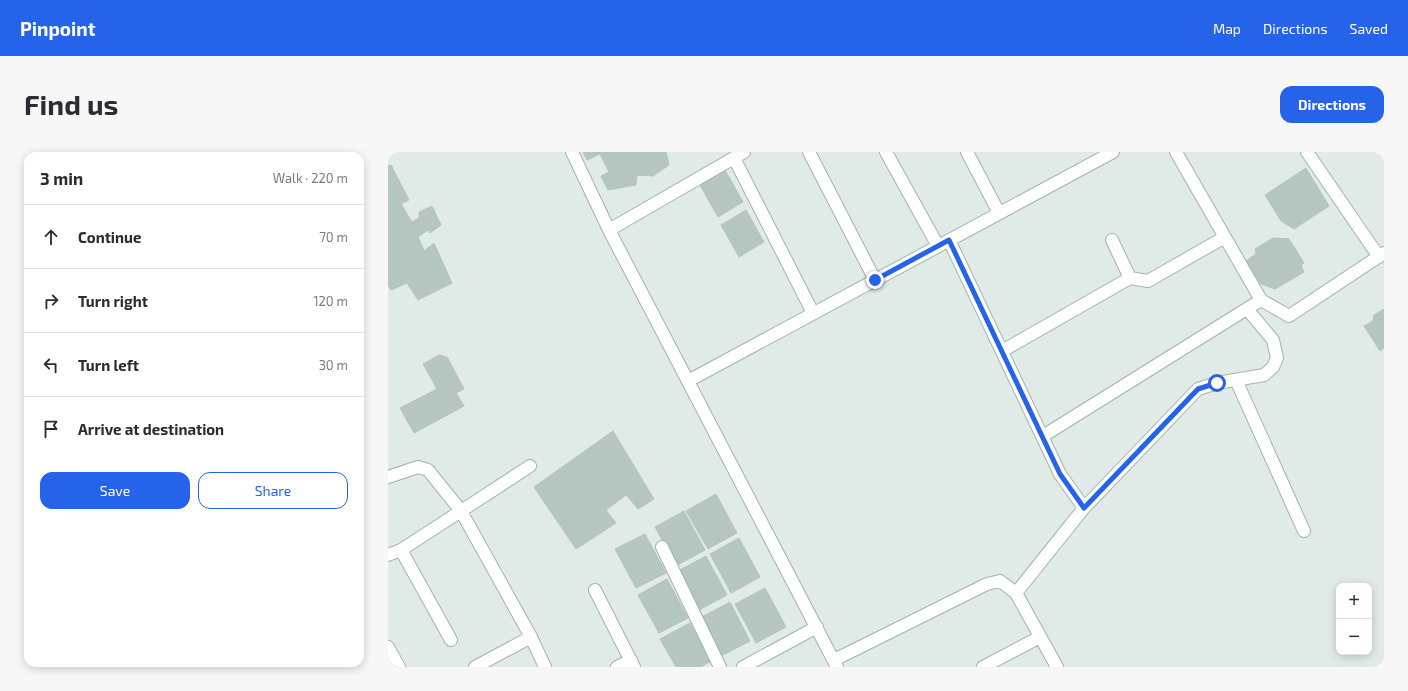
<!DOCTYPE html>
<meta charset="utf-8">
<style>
body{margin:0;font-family:"Exo 2",sans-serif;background:#f7f7f7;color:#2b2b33}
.controls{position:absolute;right:12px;bottom:12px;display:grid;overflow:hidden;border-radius:8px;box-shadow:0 2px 10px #0003}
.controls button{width:36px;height:36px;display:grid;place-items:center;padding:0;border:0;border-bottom:1px solid #e1e1e2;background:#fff;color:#2b2b33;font:20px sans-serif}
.stop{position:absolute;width:12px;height:12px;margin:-9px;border:3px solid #2563eb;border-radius:50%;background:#fff}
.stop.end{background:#2563eb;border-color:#fff;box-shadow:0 1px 4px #0008}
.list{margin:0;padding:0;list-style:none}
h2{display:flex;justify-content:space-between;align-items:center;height:52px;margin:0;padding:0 16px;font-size:17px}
h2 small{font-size:13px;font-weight:400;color:#7c7c81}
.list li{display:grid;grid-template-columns:26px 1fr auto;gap:12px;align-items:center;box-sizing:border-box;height:64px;padding:0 16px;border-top:1px solid #e1e1e2}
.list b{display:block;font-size:15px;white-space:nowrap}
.list em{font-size:13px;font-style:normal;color:#7c7c81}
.actions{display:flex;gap:8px;padding:12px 16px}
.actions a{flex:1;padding:9px 0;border:1px solid #2563eb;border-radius:12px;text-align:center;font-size:14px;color:#2563eb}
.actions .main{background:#2563eb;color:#fff}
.icon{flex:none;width:22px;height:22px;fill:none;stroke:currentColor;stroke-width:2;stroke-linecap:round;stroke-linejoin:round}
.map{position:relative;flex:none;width:996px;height:515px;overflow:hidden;border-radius:12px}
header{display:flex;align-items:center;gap:24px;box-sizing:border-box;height:56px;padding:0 20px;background:#2563eb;color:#fff}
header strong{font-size:19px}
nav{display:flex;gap:22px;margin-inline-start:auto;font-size:14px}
.intro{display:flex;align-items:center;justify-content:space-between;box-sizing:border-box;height:96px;padding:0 24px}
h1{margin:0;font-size:28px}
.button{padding:10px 18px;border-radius:12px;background:#2563eb;color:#fff;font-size:14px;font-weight:700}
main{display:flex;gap:24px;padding:0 24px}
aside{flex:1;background:#fff;border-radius:12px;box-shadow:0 2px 10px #0003}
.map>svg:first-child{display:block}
</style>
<header>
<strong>Pinpoint</strong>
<nav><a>Map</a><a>Directions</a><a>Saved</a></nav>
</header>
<div class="intro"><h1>Find us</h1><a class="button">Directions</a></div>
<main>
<aside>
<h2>3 min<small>Walk · 220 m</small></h2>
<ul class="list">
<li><svg class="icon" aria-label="ahead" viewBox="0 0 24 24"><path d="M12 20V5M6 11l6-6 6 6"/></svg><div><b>Continue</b></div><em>70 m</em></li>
<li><svg class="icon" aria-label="right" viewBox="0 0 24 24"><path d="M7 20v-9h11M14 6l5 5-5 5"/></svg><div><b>Turn right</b></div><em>120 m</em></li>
<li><svg class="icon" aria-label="left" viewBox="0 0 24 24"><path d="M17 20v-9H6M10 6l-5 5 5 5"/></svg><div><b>Turn left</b></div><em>30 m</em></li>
<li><svg class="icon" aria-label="arrive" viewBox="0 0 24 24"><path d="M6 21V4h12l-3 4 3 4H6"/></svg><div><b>Arrive at destination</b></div></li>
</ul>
<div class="actions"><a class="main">Save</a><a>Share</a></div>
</aside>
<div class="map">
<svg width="996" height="515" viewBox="0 0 996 515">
<rect width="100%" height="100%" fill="#e0eae6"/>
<path fill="#b5c5c0" stroke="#b3c4be" d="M195,0H278L281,13L265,24L249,23L248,33L220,38L213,24L221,20L212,2L199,8Z
M3,13L21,48L13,52L24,70L31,66V60L44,54L53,73L42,81L40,78L30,85L36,99L46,91L64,131L30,148L19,131L3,138L0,133V14Z
M918,16L941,54L906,77L893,69L877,43Z
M337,18L355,50L330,65L312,33Z
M358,58L376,90L351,105L333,73Z
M885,86L901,87L916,111L913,113L916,120L887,137L873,132L858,109L868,102L867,97Z
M996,157V196L992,199L976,174L985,169L986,163Z
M51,203L59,205L76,237L68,241L76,254L26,281L12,256L49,237L35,212Z
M225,279L266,347L250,357L238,343L218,358L228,371L188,397L146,335Z
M328,342L349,381L320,397L298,359Z
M296,359L317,398L288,414L267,375Z
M257,382L278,421L248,436L227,397Z
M351,386L372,425L343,441L322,402Z
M318,404L339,443L309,459L288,420Z
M279,427L300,466L271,481L250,443Z
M377,436L398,475L368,491L347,452Z
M342,450L362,489L333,504L312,466Z
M302,471L323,509L313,515H288L272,487Z"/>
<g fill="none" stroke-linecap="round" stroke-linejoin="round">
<g stroke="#a3b2ad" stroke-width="14">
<path id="minor" d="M184,0L221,78L449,515
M421,0L487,128
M498,0L550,94
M579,0L611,61
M919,0L991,105
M346,6L425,161
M221,78L356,0
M561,88L672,322L696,356L628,441
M724,88L742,126
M873,148L901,164L996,101
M614,199L742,126L760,129L837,85
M848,228L916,379
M300,229L725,0
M655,284L873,148L788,0
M142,314L73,359L143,485
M0,325L30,315L40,318L73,359L13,398L0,403
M696,356L810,237L829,231L876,223L885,215L889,206L885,188L859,157
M274,395L332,515
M13,398L63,488
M207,438L246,515
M0,495L11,515
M446,508L599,432L612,429L628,441L669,515
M87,515L143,485L157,515
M229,515L243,508
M355,515L429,475
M595,515L652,485"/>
</g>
<use href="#minor" stroke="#fff" stroke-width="12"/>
</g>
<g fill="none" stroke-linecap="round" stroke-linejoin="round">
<path stroke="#2563eb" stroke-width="5" d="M487,128L561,88L672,322L696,356L810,237L829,231"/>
</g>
</svg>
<div class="controls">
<button>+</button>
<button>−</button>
</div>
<div class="stop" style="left:829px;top:231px"></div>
<div class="stop end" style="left:487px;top:128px"></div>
</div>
</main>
